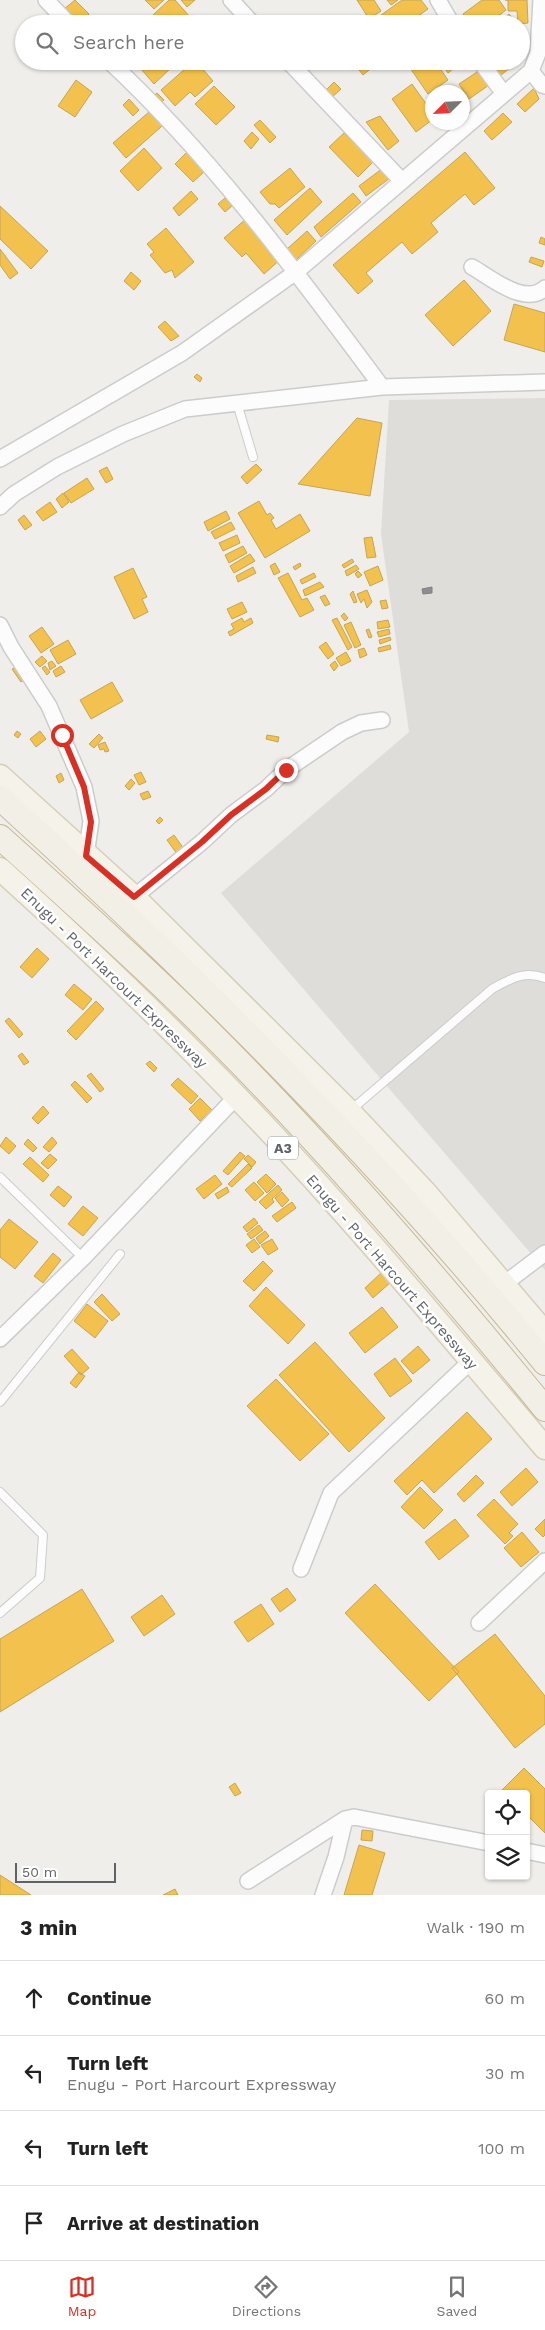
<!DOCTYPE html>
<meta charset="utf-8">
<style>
body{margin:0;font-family:"Work Sans",sans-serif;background:#f2f2f2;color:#222}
.controls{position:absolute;right:15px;bottom:15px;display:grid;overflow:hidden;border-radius:5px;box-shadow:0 1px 4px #0004}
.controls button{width:45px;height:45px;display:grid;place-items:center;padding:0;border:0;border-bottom:1px solid #e0e0e0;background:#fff;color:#222;font:25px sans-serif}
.compass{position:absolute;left:425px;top:85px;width:45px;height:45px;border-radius:50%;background:#fff;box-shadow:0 1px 4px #0004;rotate:246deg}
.scale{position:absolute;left:15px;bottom:12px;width:101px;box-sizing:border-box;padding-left:5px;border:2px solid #5f6368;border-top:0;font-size:14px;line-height:18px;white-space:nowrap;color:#5f6368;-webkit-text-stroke:4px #fff;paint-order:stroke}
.stop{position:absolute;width:15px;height:15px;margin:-11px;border:4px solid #d93025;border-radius:50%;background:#fff}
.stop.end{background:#d93025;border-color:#fff;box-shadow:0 1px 5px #0008}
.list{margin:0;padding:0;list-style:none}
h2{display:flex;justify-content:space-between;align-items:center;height:65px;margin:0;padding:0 20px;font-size:21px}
h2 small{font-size:16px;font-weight:400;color:#767676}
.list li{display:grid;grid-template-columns:32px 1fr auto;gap:15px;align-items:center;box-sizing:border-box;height:75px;padding:0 20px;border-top:1px solid #e0e0e0}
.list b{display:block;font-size:19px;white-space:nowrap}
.list p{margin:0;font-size:16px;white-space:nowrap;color:#767676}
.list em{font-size:16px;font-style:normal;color:#767676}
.icon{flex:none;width:28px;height:28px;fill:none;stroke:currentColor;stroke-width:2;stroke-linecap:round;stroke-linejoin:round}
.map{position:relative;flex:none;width:545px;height:1895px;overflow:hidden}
.search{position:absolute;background:#fff;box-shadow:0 1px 4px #0004;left:15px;right:15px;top:15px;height:55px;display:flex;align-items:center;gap:12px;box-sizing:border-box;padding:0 18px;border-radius:28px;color:#767676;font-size:19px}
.sheet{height:365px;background:#fff}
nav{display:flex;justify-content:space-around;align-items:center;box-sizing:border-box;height:70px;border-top:1px solid #e0e0e0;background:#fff;font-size:14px;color:#767676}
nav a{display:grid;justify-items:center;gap:2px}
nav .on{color:#d93025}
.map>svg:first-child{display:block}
</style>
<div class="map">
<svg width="545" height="1895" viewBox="0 0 545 1895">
<rect width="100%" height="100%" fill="#efeeea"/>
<path fill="#dfddda" d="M545,398V1270L221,893L409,732L381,534L389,400Z"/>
<path fill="#f2c14e" stroke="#c6a556" d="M75,0L89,14L78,24L64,9Z
M145,0H164L154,9Z
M169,0H175L191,18L185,24H160L152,16Z
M181,0H195L187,7Z
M357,0H374L381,11L369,19Z
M387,0H398L391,5Z
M402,0H421L428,9L407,24H381L377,18Z
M482,0H499L506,10L488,24H471L463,14Z
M505,0H527L528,23L518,24L517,11H508V0Z
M509,14L517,24H497Z
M149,19L154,24H144Z
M523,40V57L521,58V41Z
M149,61H166L172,67L154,84L141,69Z
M194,61H196L213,81L195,97L190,92L175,106L161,90Z
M352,61H380L363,75Z
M414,61H435L448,80L428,94L408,65Z
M440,61H463L448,73Z
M497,61H518L500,76L492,65Z
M483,68L492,83L469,99L459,84Z
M76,80L92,92L75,117L58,106Z
M334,82L341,89L331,98L325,91Z
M412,84L432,112V120L416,132L392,99Z
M214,86L235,107L216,125L195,104Z
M534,88L539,99L525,112L517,104Z
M157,93L164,100L157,107L150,99Z
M129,99L139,110L133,116L123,105Z
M149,112L162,126L126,158L113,143Z
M503,113L512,122L492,140L484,131Z
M380,116L399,141L388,150L366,122Z
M260,120L276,137L270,143L254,125Z
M252,132L259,139L251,149L244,141Z
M344,133L373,162L358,177L329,147Z
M144,148L162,168L138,191L120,171Z
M187,152L205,171L193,182L175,164Z
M465,152L495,188L474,205L465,194L431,223L438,232L412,254L402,242L366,273L373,281L358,294L333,265Z
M290,168L305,187L279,208L275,204H270L260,192Z
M383,168L390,178L366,196L359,186Z
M310,188L322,202L287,235L274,220Z
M191,191L198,199L179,216L173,208Z
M353,193L361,202L321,237L314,227Z
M225,198L232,206L225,212L218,204Z
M0,206L48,251L31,269L0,239Z
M247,218L282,258L264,274L246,253L242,257L224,238Z
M166,228L194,262L175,278L172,270L165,273L150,255L154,252L147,244Z
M307,231L316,241L296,260L287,249Z
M541,237L545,239V245L539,243Z
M0,249L18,273L10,279L0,265Z
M531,257L544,261L542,267L529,262Z
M131,272L141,281L134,290L124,281Z
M464,280L491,311L453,346L425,315Z
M514,304L545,313V352L504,340Z
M165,321L179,336L171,341L158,327Z
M197,374L202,378L200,382L194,377Z
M357,418L382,423L370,496L298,484Z
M256,464L262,470L247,484L241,477Z
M107,467L113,479L106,483L99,471Z
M87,478L94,489L71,503L64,493Z
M63,493L69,502L62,508L56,499Z
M259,501L267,515L270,513L274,518L271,520L276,529L300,514L310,531L265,558L238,513Z
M50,502L57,512L43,521L36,512Z
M226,511L230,519L208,531L204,522Z
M24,515L32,525L25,530L18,520Z
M231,522L235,529L215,539L211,532Z
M237,535L240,543L223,551L219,543Z
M372,537L376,557L367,558L364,538Z
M243,546L247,553L229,563L225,555Z
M250,554L255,561L234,573L230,566Z
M352,559L354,562L344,568L342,565Z
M275,563L280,572L274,575L270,566Z
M300,563L301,566L295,570L293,567Z
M356,565L359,569L347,576L345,571Z
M378,566L383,580L370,586L364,572Z
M253,567L256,573L238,582L236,576Z
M133,568L147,597L142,599L148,612L134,619L114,577Z
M358,571L362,575L358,578L355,574Z
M288,573L302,600L307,598L314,610L300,617L278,578Z
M314,573L316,577L302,584L300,580Z
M320,582L324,587L305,596L303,590Z
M367,590L372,602L367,608L364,599L361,603L357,594Z
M353,591L357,602L354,603L350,594Z
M325,595L330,604L325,606L320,597Z
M386,600L388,608L382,609L380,601Z
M242,602L247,612L232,619L227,609Z
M344,613L348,618L345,621L341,616Z
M242,618L244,622L251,618L253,623L230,636L228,632L234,629L231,624Z
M337,618L352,647L348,650L332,620Z
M388,620L390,627L378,629L377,622Z
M351,622L361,645L355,648L344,625Z
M42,627L54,644L41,653L29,636Z
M369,629L372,637L369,638L366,630Z
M389,629L390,634L379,637L377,632Z
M390,637L391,640L380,644L379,640Z
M68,640L76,654L58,664L50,650Z
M326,642L334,654L328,659L319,647Z
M390,645L391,649L379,652L378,648Z
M364,648L367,655L360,658L358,650Z
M346,652L351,661L341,666L336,658Z
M42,656L47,661L40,667L35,662Z
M52,661L56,666L50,670L48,663Z
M335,661L338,666L334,671L330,665Z
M45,666L50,672L47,675L42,668Z
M61,666L65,672L56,677L53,671Z
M16,667L24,680L21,682L12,669Z
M112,682L123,701L91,719L80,700Z
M17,731L21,734L18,738L14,735Z
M40,731L46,739L36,747L30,739Z
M99,734L103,738L94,748L89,744Z
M267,735L279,737L278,742L266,739Z
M105,742L109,751L105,752L104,749L100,750L98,745Z
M141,772L146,782L139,785L134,775Z
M61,773L64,780L59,783L56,776Z
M131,779L135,783L129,790L125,786Z
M148,791L151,797L143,800L140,794Z
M160,817L163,820L159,824L156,821Z
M174,835L184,849L177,854L167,840Z
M37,948L49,959L32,978L20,967Z
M74,984L92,999L83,1010L65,995Z
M96,1001L104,1009L76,1040L67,1031Z
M9,1018L23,1034L19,1038L5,1021Z
M22,1053L29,1062L24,1065L18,1056Z
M150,1061L157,1068L154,1072L146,1064Z
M91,1073L104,1089L100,1092L87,1076Z
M178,1078L198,1096L191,1104L171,1085Z
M75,1081L92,1098L87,1103L71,1085Z
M200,1098L212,1110L200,1121L189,1109Z
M43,1106L49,1113L38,1124L32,1118Z
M6,1137L16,1146L9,1154L0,1146Z
M52,1137L57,1143L49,1152L43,1147Z
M28,1139L37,1148L33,1152L24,1144Z
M240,1152L245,1156L228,1175L223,1171Z
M50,1154L57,1160L48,1169L41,1163Z
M248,1155L256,1162L252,1167L244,1159Z
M30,1157L49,1175L43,1182L23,1164Z
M248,1164L252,1168L232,1187L228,1184Z
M266,1174L276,1184L267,1193L257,1182Z
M215,1175L222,1184L204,1199L196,1189Z
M254,1182L264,1193L255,1201L245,1190Z
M278,1185L282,1190L272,1199L274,1202L266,1209L259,1202Z
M58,1186L72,1197L64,1207L50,1195Z
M227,1187L229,1192L218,1199L215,1194Z
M282,1192L289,1200L282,1207L275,1198Z
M292,1202L296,1208L277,1222L272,1216Z
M83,1206L98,1218L83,1236L68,1224Z
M254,1218L258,1223L247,1232L243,1227Z
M9,1219L38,1242L15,1269L0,1257V1230Z
M259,1225L263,1230L251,1239L247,1234Z
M265,1231L269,1236L260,1244L256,1238Z
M254,1239L260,1247L252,1253L246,1245Z
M272,1239L278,1249L268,1255L261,1245Z
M53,1253L61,1260L43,1283L34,1276Z
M263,1261L273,1271L254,1291L243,1281Z
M382,1272L391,1282L373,1298L365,1288Z
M266,1287L305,1325L288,1344L249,1306Z
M102,1294L120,1314L112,1321L94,1302Z
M87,1304L108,1321L95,1338L74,1321Z
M382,1307L398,1327L365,1353L349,1333Z
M315,1342L385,1418L349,1452L279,1375Z
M418,1346L430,1360L413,1374L401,1361Z
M72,1349L89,1368L81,1375L64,1356Z
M395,1358L412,1381L390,1397L374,1374Z
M79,1372L85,1376L76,1388L70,1383Z
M276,1379L329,1434L300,1461L247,1406Z
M467,1412L492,1439L434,1493L422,1480L407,1495L394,1481Z
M526,1468L538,1482L512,1506L500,1492Z
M476,1475L484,1483L464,1502L457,1494Z
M420,1487L443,1510L424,1529L401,1507Z
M494,1499L518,1524L509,1533L513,1536L505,1544L477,1515Z
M455,1519L469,1536L439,1560L425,1542Z
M545,1519V1535L543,1537L535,1529Z
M522,1532L539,1552L521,1567L504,1548Z
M375,1584L459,1672L429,1701L345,1613Z
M287,1588L296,1600L280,1612L271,1599Z
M82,1589L114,1641L0,1712V1639Z
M162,1595L175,1614L144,1636L131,1617Z
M261,1604L274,1624L248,1642L234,1622Z
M495,1634L545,1696V1724L515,1748L452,1668Z
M524,1768L545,1789V1833L526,1814V1794H506L502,1790Z
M235,1783L241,1793L235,1796L229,1787Z
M362,1830L373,1831L372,1841L361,1840Z
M359,1845L385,1853L372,1895H344Z
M0,1875L31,1895H0Z
M175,1889L178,1895H163Z"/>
<path fill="#8d8d92" stroke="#7f8085" d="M432,587V593L423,594L422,589Z"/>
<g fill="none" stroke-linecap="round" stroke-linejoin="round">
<g stroke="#cbcccc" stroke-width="10">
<path id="service" d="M237,403L253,457
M351,1110L492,989C510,979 524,970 545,978
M0,1177L83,1258
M0,1402L120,1254
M0,1492L43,1535L40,1578L0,1613"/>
</g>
<g stroke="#cbcccc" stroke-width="18">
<path id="minor" d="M46,0L69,24
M231,0L253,24
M438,0L452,24
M109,61C213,158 297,273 382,387
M288,61L402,181
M480,61L504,94
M531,71L542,85L545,86
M472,267C490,277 525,307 545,288
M0,459L182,353L296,272L531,71L538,53L541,0
M0,507L14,494L57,467L123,434L185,409L382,387L545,382
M0,625L11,647L49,706L84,787L91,821L86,855
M134,897L202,842L231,815L266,789L286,770L342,732L361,723L382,720
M504,1284L545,1253
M0,1339L83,1258L237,1096
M301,1569L331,1493L471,1361
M479,1623L545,1561
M526,1851L545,1855
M248,1881L345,1819L354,1817L489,1843
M323,1895L336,1857L345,1819"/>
</g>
<g stroke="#d7ceb8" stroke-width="25">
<path id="primary" d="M0,776L134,897L349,1111L425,1192L545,1333
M0,869C81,942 160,1017 236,1096C344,1208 444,1329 545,1448"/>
</g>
<g stroke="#c8b996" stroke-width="26">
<path id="trunk" d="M0,798C194,974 380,1160 545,1363
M0,837C59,890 118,943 176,999C308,1127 429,1267 545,1409"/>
</g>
<use href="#service" stroke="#fdfcfc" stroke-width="8"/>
<use href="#minor" stroke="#fdfcfc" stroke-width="15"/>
<use href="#primary" stroke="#f4f2e9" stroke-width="22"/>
<use href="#trunk" stroke="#f2f0e6" stroke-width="24"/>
</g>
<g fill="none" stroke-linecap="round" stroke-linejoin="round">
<path stroke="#d93025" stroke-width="6" d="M62,735L84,787L91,822L86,856L134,897L202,842L231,815L266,789L286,770"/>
</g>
<g text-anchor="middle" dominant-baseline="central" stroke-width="5" stroke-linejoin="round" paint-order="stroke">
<rect fill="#fff" stroke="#8f9295" stroke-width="1" x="268" y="1136.5" width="30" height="23" rx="4"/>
<g font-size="14" font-weight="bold" fill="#5f6368">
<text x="283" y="1148">A3</text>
</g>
<g font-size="15" fill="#5f6368" stroke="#fff">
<text transform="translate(114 978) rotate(44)">Enugu - Port Harcourt Expressway</text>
<text transform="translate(392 1272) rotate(49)">Enugu - Port Harcourt Expressway</text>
</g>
</g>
</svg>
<div class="controls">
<button><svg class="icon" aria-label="locate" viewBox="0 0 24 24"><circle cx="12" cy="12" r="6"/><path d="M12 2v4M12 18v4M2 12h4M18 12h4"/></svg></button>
<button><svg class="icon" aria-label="layers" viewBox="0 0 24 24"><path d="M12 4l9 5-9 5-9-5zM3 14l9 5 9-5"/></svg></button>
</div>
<svg class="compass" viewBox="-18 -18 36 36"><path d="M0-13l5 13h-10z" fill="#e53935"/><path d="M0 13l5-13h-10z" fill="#767676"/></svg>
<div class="scale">50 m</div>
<div class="stop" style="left:62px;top:735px"></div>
<div class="stop end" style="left:286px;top:770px"></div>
<div class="search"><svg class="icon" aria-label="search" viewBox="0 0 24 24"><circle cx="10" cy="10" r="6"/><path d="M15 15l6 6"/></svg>Search here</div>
</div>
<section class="sheet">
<h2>3 min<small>Walk · 190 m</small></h2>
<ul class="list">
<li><svg class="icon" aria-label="ahead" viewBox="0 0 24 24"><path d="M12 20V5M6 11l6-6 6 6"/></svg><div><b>Continue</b></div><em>60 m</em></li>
<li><svg class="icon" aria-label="left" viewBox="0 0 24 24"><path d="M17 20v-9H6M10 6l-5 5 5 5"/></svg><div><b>Turn left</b><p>Enugu - Port Harcourt Expressway</p></div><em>30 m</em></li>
<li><svg class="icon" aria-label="left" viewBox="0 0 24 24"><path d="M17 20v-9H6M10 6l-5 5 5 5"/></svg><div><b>Turn left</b></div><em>100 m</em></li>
<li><svg class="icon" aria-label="arrive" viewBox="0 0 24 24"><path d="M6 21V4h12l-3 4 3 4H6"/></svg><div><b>Arrive at destination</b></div></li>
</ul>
</section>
<nav>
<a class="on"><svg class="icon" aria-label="map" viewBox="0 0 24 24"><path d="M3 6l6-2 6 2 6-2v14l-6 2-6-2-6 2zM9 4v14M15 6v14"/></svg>Map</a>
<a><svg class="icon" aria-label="directions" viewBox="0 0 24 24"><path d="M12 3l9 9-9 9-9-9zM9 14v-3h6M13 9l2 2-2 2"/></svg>Directions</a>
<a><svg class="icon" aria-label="saved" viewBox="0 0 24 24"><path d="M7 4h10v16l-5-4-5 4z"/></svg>Saved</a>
</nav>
